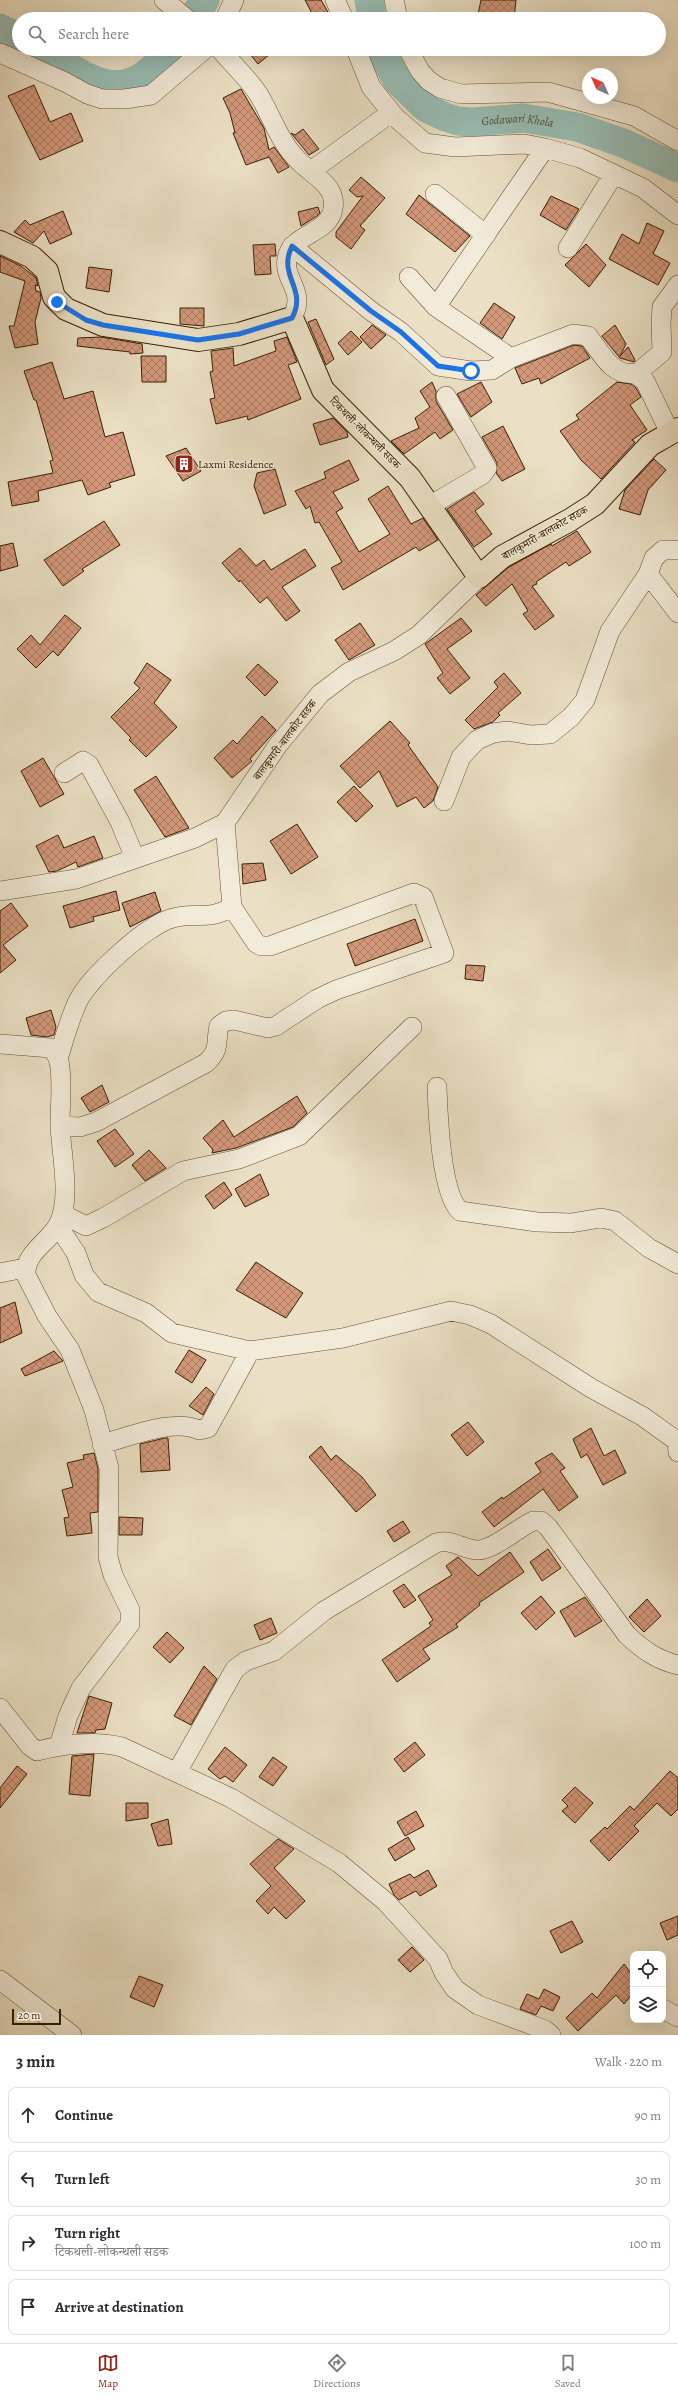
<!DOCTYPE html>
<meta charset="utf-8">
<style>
body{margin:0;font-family:Alegreya,"Noto Serif Devanagari",serif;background:#f7f7f7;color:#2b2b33}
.controls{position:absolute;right:12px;bottom:12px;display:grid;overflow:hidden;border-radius:8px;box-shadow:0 4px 16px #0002}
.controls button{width:36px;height:36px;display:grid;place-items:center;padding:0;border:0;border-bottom:1px solid #e1e1e2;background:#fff;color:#2b2b33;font:20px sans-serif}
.compass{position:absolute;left:582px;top:68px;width:36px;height:36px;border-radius:50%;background:#fff;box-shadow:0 4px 16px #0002;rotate:315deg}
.scale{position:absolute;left:12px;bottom:10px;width:49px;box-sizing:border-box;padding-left:4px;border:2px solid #392001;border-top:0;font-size:11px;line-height:14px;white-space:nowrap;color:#392001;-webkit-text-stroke:3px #f2ebd9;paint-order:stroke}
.stop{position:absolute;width:12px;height:12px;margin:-9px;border:3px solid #1a73e8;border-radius:50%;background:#fff}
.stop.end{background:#1a73e8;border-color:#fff;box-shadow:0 1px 4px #0008}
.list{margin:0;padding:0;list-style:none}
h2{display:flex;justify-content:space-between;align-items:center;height:52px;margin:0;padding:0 16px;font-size:17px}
h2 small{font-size:13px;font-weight:400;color:#7c7c81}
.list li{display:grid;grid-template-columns:26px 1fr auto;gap:12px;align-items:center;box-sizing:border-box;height:56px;margin:0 8px 8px;padding:0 8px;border:1px solid #e1e1e2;border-radius:8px}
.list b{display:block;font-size:15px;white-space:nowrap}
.list p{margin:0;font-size:13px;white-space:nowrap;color:#7c7c81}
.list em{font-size:13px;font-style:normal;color:#7c7c81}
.icon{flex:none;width:22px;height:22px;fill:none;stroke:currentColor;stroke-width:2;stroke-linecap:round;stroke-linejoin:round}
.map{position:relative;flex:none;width:678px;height:2035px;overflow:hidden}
.search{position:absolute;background:#fff;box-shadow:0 4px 16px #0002;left:12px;right:12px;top:12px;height:44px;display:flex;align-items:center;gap:10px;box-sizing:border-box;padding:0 14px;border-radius:22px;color:#7c7c81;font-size:15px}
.sheet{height:308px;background:#fff}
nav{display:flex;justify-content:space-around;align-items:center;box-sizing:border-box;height:56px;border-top:1px solid #e1e1e2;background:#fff;font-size:11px;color:#7c7c81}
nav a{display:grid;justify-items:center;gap:2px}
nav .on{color:#8f2418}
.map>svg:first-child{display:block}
</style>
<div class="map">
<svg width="678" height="2035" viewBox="0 0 678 2035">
<defs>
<pattern id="building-cross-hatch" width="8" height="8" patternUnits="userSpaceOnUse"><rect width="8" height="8" fill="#d3987b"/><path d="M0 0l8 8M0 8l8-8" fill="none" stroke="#ac7c62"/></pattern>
</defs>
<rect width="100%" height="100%" fill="#ebe0c5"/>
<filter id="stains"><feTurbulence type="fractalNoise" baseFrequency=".005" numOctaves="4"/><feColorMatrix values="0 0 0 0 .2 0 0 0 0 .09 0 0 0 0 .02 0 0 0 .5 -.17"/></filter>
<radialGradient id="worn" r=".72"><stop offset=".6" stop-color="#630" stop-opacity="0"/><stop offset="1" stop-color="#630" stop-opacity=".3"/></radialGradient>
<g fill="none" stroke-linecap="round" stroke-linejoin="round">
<g stroke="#98bdb4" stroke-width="29">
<path d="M369,0L372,19"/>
<path d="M192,19L205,0"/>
<path d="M0,28L19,37"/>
<path d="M39,49C93,80 123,111 170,49"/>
<path id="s1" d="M380,49L397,80L426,108L445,117L458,121L473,122L523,118L577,127L623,143L678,168"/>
</g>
</g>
<path fill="url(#building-cross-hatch)" stroke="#392001" d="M305,0H321L329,14L321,19H315Z
M481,0H516L514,19H477Z
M246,49H276L258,64Z
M34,85L50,122L71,113L83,141L40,160L8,96Z
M241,89L264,128L269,150L274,147L289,167L278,173L269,157L246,165L233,133H235L230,113L223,98Z
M303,129L319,149L309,155L291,133L295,135Z
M361,177L385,198L360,226L365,230L351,249L336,237V232L363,196L357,197L349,190Z
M419,195L470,236L455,252L406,214Z
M551,196L579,209L566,230L540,215Z
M318,207L320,213L317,216L301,226L298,212Z
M63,211L72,234L50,244L44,231L33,243L14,232L25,220L30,225Z
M647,223L664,231L653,254L670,263L658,285L609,259L622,234L639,244Z
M275,244L276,256H270L271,274L255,275L253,245Z
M586,244L606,265L589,287L565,265Z
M0,256L21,266L36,278L38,286L35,285L36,291L40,292L41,298L35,322L38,344L15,348L9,326H14L25,281L0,272Z
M89,267L112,270L109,292L86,288Z
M494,303L515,317L502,339L480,323Z
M180,308H204V326L180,324Z
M316,319L334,359L326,365L308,322Z
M372,325L386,335L371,349L360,337Z
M615,325L626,344L620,356L628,347L635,360L634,362L620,358L602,336Z
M351,331L362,342L348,355L338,343Z
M101,337L142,344L143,353L130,354V352L77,346L78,338Z
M287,337L297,362L288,365L301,399L248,420L247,416L216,424L210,399L215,398L210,372L213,371L211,351L233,348L234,366L276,351L274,341Z
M574,345L582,346L590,358L541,384L539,378L522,384L515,368Z
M141,356H166V382H142Z
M52,362L64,399L93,391L105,437L123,432L135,475L109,483L111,487L88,495L82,480L38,491L39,501L12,506L8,482L53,473L50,461L53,460L36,400H34L24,371Z
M432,382L436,391V401L453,430L440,439L435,432L404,454L391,441L419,428L415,418L430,407L420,391Z
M481,382L492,402L471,417L457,394Z
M617,382L631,384L636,388L641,397L630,405L647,430L632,440L635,442L601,479L581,460L560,431L579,419L576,415Z
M333,418L347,432L348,437L320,445L313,424Z
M503,426L525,469L502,481L496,473L497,463L482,437Z
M186,448L201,471L183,481L166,456Z
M654,459L666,470L648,490L640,515L619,509L625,490Z
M349,460L359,480L333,492L343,508L336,512L359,552L390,534L368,499L388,486L411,524L423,518L438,540L419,551L416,547L343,590L331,568L342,562L319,522L315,523L310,506L306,509L295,491L326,478L324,472Z
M275,469L286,505L264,514L254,486L257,473Z
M474,492L484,504L475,511L492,534L474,547L447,509Z
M104,521L120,545L82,569L84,571L63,586L44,560Z
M577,531L591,552L569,566L566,562L536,582L537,584L532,586L554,616L535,630L523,614L528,611L512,584L486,606L476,595L509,567L551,544L552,546Z
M13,543L18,566L0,571V546Z
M240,548L256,566L264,560L271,570L305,549L316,566L282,587L300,611L286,621L267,597L260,603L240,580L239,582L222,563Z
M65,615L81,628L58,656L53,651L36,668L17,649L31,635L40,645Z
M461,618L472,631L447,649L470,678L450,694L437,678L443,673L425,644Z
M360,623L375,645L349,660L335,640Z
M147,663L171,680L154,703L177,727L146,757L129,740L131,738L111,717L140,688L134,683Z
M258,664L278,682L265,696L246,677Z
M504,673L521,693L498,713L500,715L493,722L474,729L465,720L498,687L494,682Z
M262,716L276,730L250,759L252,761L232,778L214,758L233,740L237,744Z
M390,721L410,743L408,745L438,787L433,801L424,808L416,797L397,807L379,771L360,788L340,766Z
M43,758L64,794L40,807L21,771Z
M156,776L189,828L165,837L134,790Z
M354,786L373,806L356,822L337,802Z
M297,824L318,857L291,874L270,841Z
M58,835L64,848L94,836L103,858L78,867L76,862L57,871L49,872L36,846Z
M263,863L266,880L243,884L242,864Z
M116,891L120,910L93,917L94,921L70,928L63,906Z
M155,892L161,911L130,927L122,903Z
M11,903L28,926L3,945L16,960L0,973V911Z
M415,919L423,941L355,966L347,944Z
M466,965L485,966L483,981L465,979Z
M51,1010L56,1027L54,1035L47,1037L31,1035L26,1018Z
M102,1085L109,1102L90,1112L81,1098Z
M297,1096L307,1113L293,1127L236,1148L212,1153L213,1150L203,1138L223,1120L234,1137Z
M115,1129L134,1154L115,1167L97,1141Z
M149,1150L166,1168L145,1181L132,1165Z
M260,1174L269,1195L245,1207L235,1189Z
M224,1182L232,1195L214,1209L205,1196Z
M256,1262L303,1293L286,1318L236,1290Z
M15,1302L22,1333L0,1343V1308Z
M189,1350L206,1360L192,1383L175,1372Z
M54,1351L63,1361L25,1376L21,1369Z
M206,1387L214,1394L203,1415L189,1406Z
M468,1422L484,1442L467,1456L451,1435Z
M591,1428L604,1456L615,1450L626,1473L603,1485L587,1454L581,1458L573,1439Z
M165,1438H168L170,1470L141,1472L140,1444Z
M321,1446L331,1460L336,1455L362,1477L376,1495L356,1512L309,1457Z
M94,1453L98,1469V1512L90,1513L92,1533L67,1536L64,1518L69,1517L62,1490L73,1487L67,1463L84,1459L83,1455Z
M552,1453L565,1468L560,1471L578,1497L559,1511L543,1489L494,1527L482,1512L502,1497L503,1499L541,1472L535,1463Z
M119,1517L143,1518L142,1535H119Z
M403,1521L410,1532L394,1542L387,1531Z
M548,1549L561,1568L542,1581L530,1562Z
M510,1552L524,1572L479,1603L480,1605L456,1624L458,1627L423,1649L430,1659L397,1682L382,1660L431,1626L429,1623L433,1620L418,1596L452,1575L446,1566L458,1557L478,1576Z
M404,1584L416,1600L404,1608L393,1591Z
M541,1596L555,1613L536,1630L521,1613Z
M585,1597L602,1621L575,1637L560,1611Z
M647,1599L661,1616L644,1632L629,1617Z
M271,1618L277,1633L260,1640L254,1625Z
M167,1632L184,1648L170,1663L153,1647Z
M204,1666L217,1679L191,1725L174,1716Z
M89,1696L112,1703L105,1729L96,1730L95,1733H77Z
M415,1742L425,1755L404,1772L394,1759Z
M225,1747L247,1765L233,1782L225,1776L220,1779L208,1769Z
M94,1754L90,1796L69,1794L72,1756Z
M273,1757L287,1767L273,1786L259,1777Z
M17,1766L27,1774L0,1808V1788Z
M670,1771L678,1778V1809L671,1816L657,1803L634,1826L639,1831L609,1861L590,1841L605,1827L607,1829L630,1806L634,1810Z
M575,1787L593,1803L575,1823L562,1811L568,1806L562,1800Z
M126,1803H148V1818L126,1821Z
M416,1811L424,1826L405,1836L397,1822Z
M168,1819L172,1844L158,1846L151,1824Z
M408,1837L415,1849L395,1861L388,1849Z
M278,1839L294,1849L274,1868L305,1901L286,1919L274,1907L268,1914L256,1901L271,1886L250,1864Z
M428,1870L437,1886L420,1896L416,1891L399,1900L394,1895L389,1884L410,1874L414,1878Z
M678,1916V1935L667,1940L660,1923Z
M572,1921L583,1942L561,1953L550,1931Z
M412,1947L424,1960L410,1972L398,1960Z
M624,1964L633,1976V1993L624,2004L616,1995L578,2031L566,2018L592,1993L597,1998Z
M139,1976L163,1985L154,2007L130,1997Z
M544,1989L560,1997L553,2011L541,2006L536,2015L520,2009L527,1994L539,1999Z"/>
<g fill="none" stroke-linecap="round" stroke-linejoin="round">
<g stroke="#665032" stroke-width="20">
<path id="minor" d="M164,0L187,19
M335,0L344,19
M394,0L398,19
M225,19L234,0
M220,49C232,64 249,79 259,95C273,119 281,146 302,164C316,177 337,187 333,209C329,234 292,233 287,258C283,282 307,290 292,318
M356,49L371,87L395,117L425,143L455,147L524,144L545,148L580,158L643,188L678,215
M408,49L420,71L429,81L440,88L461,94L548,92L634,116L678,141
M0,53L65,82L87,94L102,99H125L151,95L205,49
M311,171L385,117
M435,194L486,235
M292,246L371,311L401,332L438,366L471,371L492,370L511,358L573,334L588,336C600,351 612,377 634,373L645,381L670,433
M568,248L612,177
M409,277L436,307L511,358
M436,307L545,148
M642,369L662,352L661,324L662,307L678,285
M431,505L482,475L487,468L446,396
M648,574L678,613
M64,773L83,761L89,765L120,822L135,858
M444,801L461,757L477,740L493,733L508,731L531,735L550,734L571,717L585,700L610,631L648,574L654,558L663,550H678
M0,891L76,879L195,838L225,823L278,745L320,694L349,672L394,651L419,635L479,577
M0,1044L51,1048C54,1052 58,1056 59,1061C63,1081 60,1104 60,1125C61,1153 72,1200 58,1225C49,1242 24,1253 26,1275L47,1316L70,1350L94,1410L109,1468L108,1557L113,1575L130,1610V1624L81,1688L68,1716L59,1746
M58,1059C64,1040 69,1020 78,1001C89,978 147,924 173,918C196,911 206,922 232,907L225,823
M437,1087C438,1115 441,1193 460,1211L537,1222L571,1223L601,1218L615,1221L649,1248L678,1264
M60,1126L80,1127L96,1122L206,1063C221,1049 215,1043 219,1026L226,1021L234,1020L268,1028L276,1026L317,999L336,990L444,953L423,897L414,893L270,946H261L256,943L232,907
M62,1214L86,1226L103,1218L183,1171L239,1159L299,1136L412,1027
M58,1226L76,1253L84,1275L98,1292L146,1313L172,1333L250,1351L343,1338L451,1311L470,1315L491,1324L591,1388L642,1416L677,1441L678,1452
M0,1273L25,1268
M102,1444C129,1437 174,1418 199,1430L208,1428L250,1351
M0,1708L30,1746L37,1751C65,1744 94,1740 122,1747L231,1798L339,1863L386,1902L438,1959L444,1973L455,1989L478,2005L545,2030L551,2035
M177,1772L235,1669L246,1661L274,1651L324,1611L436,1543C452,1538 463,1550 478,1550C493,1550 518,1528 533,1521H541L548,1527L627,1635C643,1650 657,1660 678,1665
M0,1980L72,2035
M663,2009L678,2017"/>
</g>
<g stroke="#392001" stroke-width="24">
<path id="major" d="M0,242L32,257L47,271L54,297L66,309L103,325L198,340L239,334L292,318L323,390L410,478L479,577L502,557L570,520L595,504L650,445L678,429"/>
</g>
<use href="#minor" stroke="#f2ebd9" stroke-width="19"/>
<use href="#major" stroke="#ebe0c5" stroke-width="22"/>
</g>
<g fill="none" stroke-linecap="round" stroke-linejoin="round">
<path stroke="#1a73e8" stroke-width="5" d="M57,302L86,320L103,325L198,340L239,334L292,318C308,288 277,277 292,246L371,311L401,332L438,366L471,371"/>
</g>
<defs>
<g id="building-square" transform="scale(1)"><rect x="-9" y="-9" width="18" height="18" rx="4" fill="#8f2418" stroke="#f2ebd9"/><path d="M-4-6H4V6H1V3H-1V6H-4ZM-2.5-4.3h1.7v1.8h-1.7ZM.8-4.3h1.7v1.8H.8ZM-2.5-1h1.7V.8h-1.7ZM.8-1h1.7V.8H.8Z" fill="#fff"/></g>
</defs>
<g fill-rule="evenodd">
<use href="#building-square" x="184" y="464"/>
</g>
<g text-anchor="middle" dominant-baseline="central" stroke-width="3" stroke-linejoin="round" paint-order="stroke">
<g font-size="11" fill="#392001" stroke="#f2ebd9">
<text transform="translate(365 433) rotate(45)">टिकथली-लोकन्थली सडक</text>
<text transform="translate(545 533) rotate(-30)">बालकुमारी-बालकोट सडक</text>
<text transform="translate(285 740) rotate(-53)">बालकुमारी-बालकोट सडक</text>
</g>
<g font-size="11" fill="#392001" stroke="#f2ebd9" text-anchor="start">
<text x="198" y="464">Laxmi Residence</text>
</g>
<g font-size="12" font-style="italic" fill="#564f37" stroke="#f2ebd9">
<text stroke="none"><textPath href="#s1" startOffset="170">Godawari Khola</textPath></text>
</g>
</g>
<rect width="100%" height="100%" filter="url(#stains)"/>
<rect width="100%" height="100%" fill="url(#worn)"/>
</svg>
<div class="controls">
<button><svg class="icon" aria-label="locate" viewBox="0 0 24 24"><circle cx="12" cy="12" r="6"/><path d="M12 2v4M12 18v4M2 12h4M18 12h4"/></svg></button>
<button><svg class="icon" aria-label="layers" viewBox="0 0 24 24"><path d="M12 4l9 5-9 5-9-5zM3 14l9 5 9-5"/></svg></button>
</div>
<svg class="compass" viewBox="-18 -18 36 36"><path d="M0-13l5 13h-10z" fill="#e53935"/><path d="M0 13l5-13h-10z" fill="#7c7c81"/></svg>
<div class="scale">20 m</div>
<div class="stop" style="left:471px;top:371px"></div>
<div class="stop end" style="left:57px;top:302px"></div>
<div class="search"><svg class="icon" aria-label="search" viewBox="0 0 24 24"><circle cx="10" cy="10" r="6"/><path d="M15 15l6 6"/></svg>Search here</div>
</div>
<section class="sheet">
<h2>3 min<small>Walk · 220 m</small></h2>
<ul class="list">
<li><svg class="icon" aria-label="ahead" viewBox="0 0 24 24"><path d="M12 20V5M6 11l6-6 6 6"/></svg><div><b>Continue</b></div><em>90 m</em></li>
<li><svg class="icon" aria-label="left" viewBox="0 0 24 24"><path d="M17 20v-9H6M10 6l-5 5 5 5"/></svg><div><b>Turn left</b></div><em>30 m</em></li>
<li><svg class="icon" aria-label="right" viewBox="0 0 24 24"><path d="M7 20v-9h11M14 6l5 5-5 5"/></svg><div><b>Turn right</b><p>टिकथली-लोकन्थली सडक</p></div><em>100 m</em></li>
<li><svg class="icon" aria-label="arrive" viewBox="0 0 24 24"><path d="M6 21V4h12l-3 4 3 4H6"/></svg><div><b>Arrive at destination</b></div></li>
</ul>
</section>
<nav>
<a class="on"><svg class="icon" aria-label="map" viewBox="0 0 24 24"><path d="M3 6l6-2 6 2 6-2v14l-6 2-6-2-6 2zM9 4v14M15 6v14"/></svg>Map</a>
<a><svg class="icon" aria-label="directions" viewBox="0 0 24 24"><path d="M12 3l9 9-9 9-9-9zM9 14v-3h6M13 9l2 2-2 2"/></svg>Directions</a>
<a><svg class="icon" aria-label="saved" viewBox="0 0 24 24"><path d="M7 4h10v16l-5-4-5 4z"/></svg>Saved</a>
</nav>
